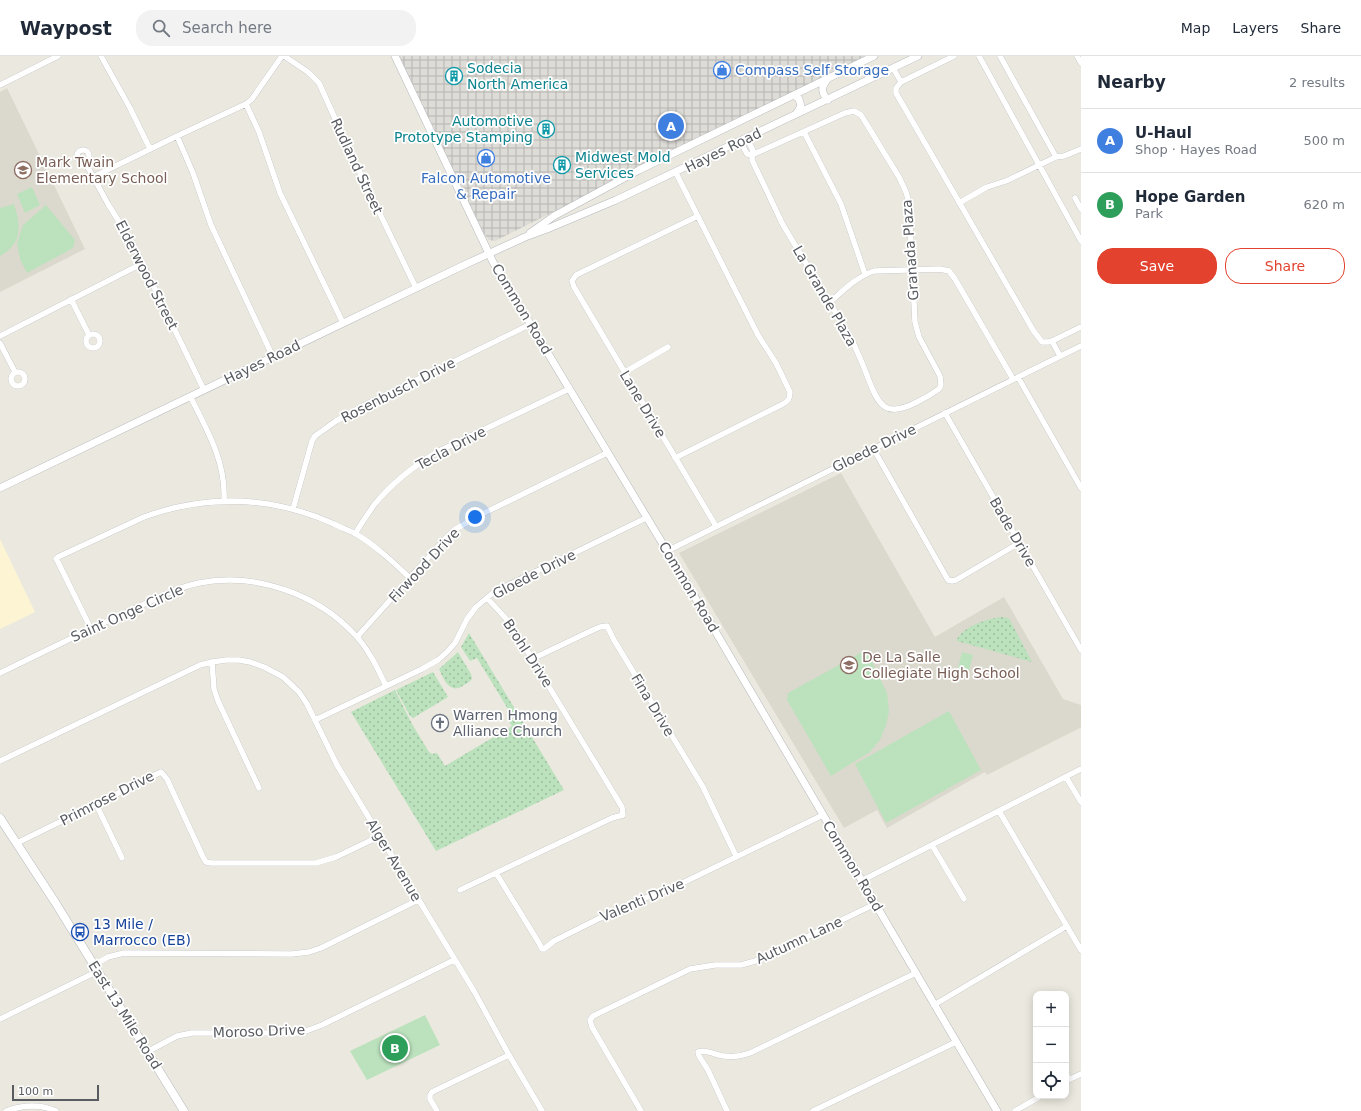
<!DOCTYPE html>
<meta charset="utf-8">
<style>
body{margin:0;font-family:"DejaVu Sans",sans-serif;background:#f2f2f3;color:#1f2937}
.controls{position:absolute;right:12px;bottom:12px;display:grid;overflow:hidden;border-radius:8px;box-shadow:0 2px 10px #0003}
.controls button{width:36px;height:36px;display:grid;place-items:center;padding:0;border:0;border-bottom:1px solid #e0e1e3;background:#fff;color:#1f2937;font:20px sans-serif}
.scale{position:absolute;left:12px;bottom:10px;width:87px;box-sizing:border-box;padding-left:4px;border:2px solid #585b60;border-top:0;font-size:11px;line-height:14px;white-space:nowrap;color:#585b60;-webkit-text-stroke:3px #fff;paint-order:stroke}
.you{position:absolute;left:475px;top:461px;width:14px;height:14px;margin:-10px;border:3px solid #fff;border-radius:50%;background:#1a73e8;box-shadow:0 0 0 6px #1a73e833}
.badge{display:grid;place-items:center;width:26px;height:26px;border-radius:50%;background:#e2422e;color:#fff;font-size:13px;font-weight:700}
.pin{position:absolute;translate:-50% -50%;border:2px solid #fff;box-shadow:0 1px 4px #0006}
.list{margin:0;padding:0;list-style:none}
h2{display:flex;justify-content:space-between;align-items:center;height:52px;margin:0;padding:0 16px;font-size:17px}
h2 small{font-size:13px;font-weight:400;color:#747a83}
.list li{display:grid;grid-template-columns:26px 1fr auto;gap:12px;align-items:center;box-sizing:border-box;height:64px;padding:0 16px;border-top:1px solid #e0e1e3}
.list b{display:block;font-size:15px;white-space:nowrap}
.list p{margin:0;font-size:13px;white-space:nowrap;color:#747a83}
.list em{font-size:13px;font-style:normal;color:#747a83}
.actions{display:flex;gap:8px;padding:12px 16px}
.actions a{flex:1;padding:9px 0;border:1px solid #e2422e;border-radius:16px;text-align:center;font-size:14px;color:#e2422e}
.actions .main{background:#e2422e;color:#fff}
.icon{flex:none;width:22px;height:22px;fill:none;stroke:currentColor;stroke-width:2;stroke-linecap:round;stroke-linejoin:round}
.map{position:relative;flex:none;width:1081px;height:1055px;overflow:hidden}
header{display:flex;align-items:center;gap:24px;box-sizing:border-box;height:56px;padding:0 20px;background:#fff;border-bottom:1px solid #e0e1e3}
header strong{font-size:19px}
nav{display:flex;gap:22px;margin-inline-start:auto;font-size:14px}
.search{width:280px;height:36px;background:#f2f2f3;display:flex;align-items:center;gap:10px;box-sizing:border-box;padding:0 14px;border-radius:16px;color:#747a83;font-size:15px}
main{display:flex}
aside{flex:1;background:#fff}
.map>svg:first-child{display:block}
</style>
<header>
<strong>Waypost</strong>
<div class="search"><svg class="icon" aria-label="search" viewBox="0 0 24 24"><circle cx="10" cy="10" r="6"/><path d="M15 15l6 6"/></svg>Search here</div>
<nav><a>Map</a><a>Layers</a><a>Share</a></nav>
</header>
<main>
<div class="map">
<svg width="1081" height="1055" viewBox="0 0 1081 1055">
<defs>
<pattern id="industrial-grid" width="8" height="8" patternUnits="userSpaceOnUse"><rect width="8" height="8" fill="#dedcd7"/><path d="M0 4h8M4 0v8" fill="none" stroke="#b7b5b2"/></pattern>
<pattern id="grass-dots" width="8" height="8" patternUnits="userSpaceOnUse"><rect width="8" height="8" fill="#bce2bd"/><path d="M2 2h.1M6 6h.1" fill="none" stroke="#9cba9d" stroke-width="1.8" stroke-linecap="round"/></pattern>
</defs>
<rect width="100%" height="100%" fill="#ebe9df"/>
<path fill="#fcf4d3" d="M0,483L35,556L0,573Z"/>
<path fill="url(#industrial-grid)" d="M399,0H867L495,185L489,184L484,178Z"/>
<path fill="#dbd8cd" d="M7,32L85,193L0,236V36Z
M841,417L935,581L1004,541L1063,643L1081,649V671L1080,672L987,719L985,716L887,772L877,754L844,772L679,497Z"/>
<path fill="url(#grass-dots)" d="M1001,561L1008,562L1010,564L1032,606L957,585V583C965,570 986,563 1001,561Z
M469,577L564,734L436,795L351,656L395,634L412,668L429,696L432,698L437,697L445,710L512,670L509,666L514,663L477,602L470,605L461,591Z
M458,596L471,618L472,623C469,627 465,628 461,631C449,637 443,622 439,613Z
M433,616L448,641L413,662L410,660L396,634Z"/>
<path fill="#bce2bd" d="M32,131L40,149L25,157L17,138Z
M14,148C21,170 23,187 0,200V152Z
M46,149L75,184L73,192L27,217L20,203L17,187L23,169Z
M866,594L887,637L889,656L886,669L880,684L870,696L831,720L787,644L788,637Z
M962,596L973,599L968,619L957,616Z
M949,655L981,714L886,767L855,708Z
M425,959L440,989L367,1024L350,995Z"/>
<g fill="none" stroke-linecap="round" stroke-linejoin="round">
<g stroke="#b5b7bc" stroke-width="6">
<path id="minor" d="M101,0L130,52L150,93
M284,0L308,16L319,27L352,100L416,232
M954,0L901,26L896,32V37L1033,274L1042,286H1048L1052,285L1060,300
M979,0L1081,185
M1000,0L1056,101L1064,100L1081,93
M1077,0L1081,7
M893,12L901,26
M0,29L58,0
M246,48L259,76L280,137L343,267
M804,76L841,148L865,218
M177,80L193,117L211,169L273,301
M747,82L753,95L752,104L783,169L851,282C857,295 863,308 868,322C879,351 886,362 917,346C925,342 932,338 939,333L941,329L940,320L919,281L915,266L909,147L906,136L899,121L861,59L854,55L845,57L752,99
M740,85L747,98L752,99
M77 100a6 6 0 1 1 12 0a6 6 0 1 1-12 0Z
M85,106L108,148L133,188L204,334
M93,121L177,80L246,48L252,43L282,0
M1075,142L1081,153
M959,147L987,131L1006,125L1056,101
M698,160L576,219L572,225L574,231L716,470
M71,243L89,279
M829,247C843,235 856,221 874,215L940,213L949,215L955,223L1013,323
M86 285a7 7 0 1 1 14 0a7 7 0 1 1-14 0Z
M0,280L143,207
M1052,285L1081,271
M0,287L15,316
M625,316L668,291
M11 323a7 7 0 1 1 14 0a7 7 0 1 1-14 0Z
M1018,321L1081,432
M190,340C207,374 226,406 224,444
M945,357L1081,594
M873,392L948,524L952,525L956,524L1019,487
M675,402L783,348C788,345 790,343 790,336L776,307L758,279L676,117
M293,453L312,385L315,380L336,365L361,351L531,268
M355,478C361,468 367,459 374,449C392,427 415,409 439,395L569,333
M667,495L1081,290
M91,573L58,506L56,503L58,501L144,461C208,438 272,440 334,468C341,472 349,474 356,478C376,490 393,506 410,522
M357,581L443,485L454,474L480,459L607,397
M532,603L593,574L600,571L607,570L614,584L703,731L736,800
M212,606L214,633L218,645L259,732
M0,617C43,596 86,575 129,555C152,545 175,532 199,527C256,516 318,538 356,580C369,594 378,613 386,630
M315,664L422,613L438,604L447,596L455,587L467,563L476,551L494,536L646,462
M0,705L200,609L212,606L226,604H239L250,606L264,611L283,621L299,636L307,648L337,709L474,935L509,999L542,1055
M1066,721L1081,746
M96,748L122,802
M999,755L1081,894
M17,787L161,716L167,723L203,801L206,806L211,807H316L336,801L380,780
M932,789L964,843
M496,817L539,887L542,893H544L554,885L598,863L637,845L670,833L823,759
M861,825L1081,713
M460,834L612,762L623,759L622,751L517,578L509,566L487,542
M94,909L108,901L124,897L292,898L309,896L321,892L418,844
M934,949L1067,870
M0,963L98,915
M147,996L177,980L192,977H297L306,975L322,969L454,904
M1066,1017L1069,1023
M1066,1025L1081,1018
M6,1055C23,1049 40,1048 56,1055
M437,1055L430,1043V1039L432,1036L509,999
M641,1055L592,971L590,964L593,960L690,913L715,909H741L759,904L875,848
M727,1055L708,1014L699,1000L698,996C705,993 716,999 724,1000C732,1001 742,1000 750,997L916,917
M813,1055L956,986
M1015,1055L1041,1040"/>
</g>
<g stroke="#b5b7bc" stroke-width="8">
<path id="tertiary" d="M395,0L493,206L711,568L997,1055
M827,24C821,31 821,37 828,44
M794,39L799,43L801,50L796,58
M530,177L554,160L639,114L874,0
M0,432L462,210L525,181L547,173L616,144L918,0"/>
</g>
<g stroke="#b5b8be" stroke-width="9">
<path id="secondary" d="M0,762L55,846L184,1055"/>
</g>
<use href="#minor" stroke="#fff" stroke-width="5.5"/>
<use href="#tertiary" stroke="#fff" stroke-width="7"/>
<use href="#secondary" stroke="#fff" stroke-width="8"/>
</g>
<defs>
<g id="shop-ring" transform="scale(0.9)"><circle r="9.5" fill="#fff" stroke="#3f7fe0" stroke-width="1.5"/><path d="M-5-2.5h2.3a2.7 3.5 0 0 1 5.4 0H5L5.5 6h-11ZM-1.5-2.5h3a1.5 2.3 0 0 0-3 0Z" fill="#3f7fe0"/></g>
<g id="building-ring" transform="scale(0.9)"><circle r="9.5" fill="#fff" stroke="#0f9aa8" stroke-width="1.5"/><path d="M-4-6H4V6H1V3H-1V6H-4ZM-2.5-4.3h1.7v1.8h-1.7ZM.8-4.3h1.7v1.8H.8ZM-2.5-1h1.7V.8h-1.7ZM.8-1h1.7V.8H.8Z" fill="#0f9aa8"/></g>
<g id="school-ring" transform="scale(0.9)"><circle r="9.5" fill="#fff" stroke="#8d6e63" stroke-width="1.5"/><path d="M0-5L7-2L0 1L-7-2ZM-4 1L0 2.5L4 1V4Q0 6-4 4Z" fill="#8d6e63"/></g>
<g id="church-ring" transform="scale(0.9)"><circle r="9.5" fill="#fff" stroke="#6b7280" stroke-width="1.5"/><path d="M-1.2-6h2.4v3.5h3.3v2.4h-3.3V6h-2.4V-.1h-3.3v-2.4h3.3Z" fill="#6b7280"/></g>
<g id="bus-ring" transform="scale(0.9)"><circle r="9.5" fill="#fff" stroke="#1a4fb4" stroke-width="1.5"/><path d="M-5-6H5V4H4V6H2V4H-2V6H-4V4H-5ZM-3.5-4V0h7V-4ZM-3.5 1.2v1.5H-2V1.2ZM2 1.2v1.5H3.5V1.2Z" fill="#1a4fb4"/></g>
</defs>
<g fill-rule="evenodd">
<use href="#shop-ring" x="722" y="14"/>
<use href="#building-ring" x="454" y="20"/>
<use href="#building-ring" x="546" y="73"/>
<use href="#shop-ring" x="486" y="102"/>
<use href="#building-ring" x="562" y="109"/>
<use href="#school-ring" x="23" y="114"/>
<use href="#school-ring" x="849" y="609"/>
<use href="#church-ring" x="440" y="667"/>
<use href="#bus-ring" x="80" y="876"/>
</g>
<g text-anchor="middle" dominant-baseline="central" stroke-width="3.5" stroke-linejoin="round" paint-order="stroke">
<g font-size="14" fill="#0d838f" stroke="#fff" text-anchor="start">
<text x="467" y="12">Sodecia<tspan x="467" dy="16">North America</tspan></text>
<text x="533" y="65" text-anchor="end">Automotive<tspan x="533" dy="16">Prototype Stamping</tspan></text>
<text x="575" y="101">Midwest Mold<tspan x="575" dy="16">Services</tspan></text>
</g>
<g font-size="14" fill="#366cbe" stroke="#fff" text-anchor="start">
<text x="735" y="14">Compass Self Storage</text>
<text x="486" y="122" text-anchor="middle">Falcon Automotive<tspan x="486" dy="16">&amp; Repair</tspan></text>
</g>
<g font-size="14" fill="#585b60" stroke="#fff">
<text transform="translate(723 94) rotate(-26)">Hayes Road</text>
<text transform="translate(357 110) rotate(65)">Rudland Street</text>
<text transform="translate(910 194) rotate(-94)">Granada Plaza</text>
<text transform="translate(147 219) rotate(63)">Elderwood Street</text>
<text transform="translate(825 240) rotate(60)">La Grande Plaza</text>
<text transform="translate(522 253) rotate(59)">Common Road</text>
<text transform="translate(262 306) rotate(-26)">Hayes Road</text>
<text transform="translate(398 334) rotate(-27)">Rosenbusch Drive</text>
<text transform="translate(643 348) rotate(59)">Lane Drive</text>
<text transform="translate(451 392) rotate(-28)">Tecla Drive</text>
<text transform="translate(874 392) rotate(-26)">Gloede Drive</text>
<text transform="translate(1013 476) rotate(60)">Bade Drive</text>
<text transform="translate(424 509) rotate(-47)">Firwood Drive</text>
<text transform="translate(534 518) rotate(-27)">Gloede Drive</text>
<text transform="translate(689 531) rotate(59)">Common Road</text>
<text transform="translate(127 557) rotate(-24)">Saint Onge Circle</text>
<text transform="translate(528 597) rotate(57)">Brohl Drive</text>
<text transform="translate(653 649) rotate(59)">Fina Drive</text>
<text transform="translate(107 742) rotate(-27)">Primrose Drive</text>
<text transform="translate(394 804) rotate(59)">Alger Avenue</text>
<text transform="translate(853 810) rotate(59)">Common Road</text>
<text transform="translate(642 844) rotate(-23)">Valenti Drive</text>
<text transform="translate(799 884) rotate(-25)">Autumn Lane</text>
<text transform="translate(125 959) rotate(58)">East 13 Mile Road</text>
<text transform="translate(259 975) rotate(-2)">Moroso Drive</text>
</g>
<g font-size="14" fill="#785e54" stroke="#fff" text-anchor="start">
<text x="36" y="106">Mark Twain<tspan x="36" dy="16">Elementary School</tspan></text>
<text x="862" y="601">De La Salle<tspan x="862" dy="16">Collegiate High School</tspan></text>
</g>
<g font-size="14" fill="#5b616d" stroke="#fff" text-anchor="start">
<text x="453" y="659">Warren Hmong<tspan x="453" dy="16">Alliance Church</tspan></text>
</g>
<g font-size="14" fill="#164399" stroke="#fff" text-anchor="start">
<text x="93" y="868">13 Mile /<tspan x="93" dy="16">Marrocco (EB)</tspan></text>
</g>
</g>
</svg>
<div class="controls">
<button>+</button>
<button>−</button>
<button><svg class="icon" aria-label="locate" viewBox="0 0 24 24"><circle cx="12" cy="12" r="6"/><path d="M12 2v4M12 18v4M2 12h4M18 12h4"/></svg></button>
</div>
<div class="scale">100 m</div>
<div class="you"></div>
<div class="pin badge" style="left:671px;top:70px;background:#3f7fe0">A</div>
<div class="pin badge" style="left:395px;top:992px;background:#2e9e5b">B</div>
</div>
<aside>
<h2>Nearby<small>2 results</small></h2>
<ul class="list">
<li><span class="badge" style="background:#3f7fe0">A</span><div><b>U-Haul</b><p>Shop · Hayes Road</p></div><em>500 m</em></li>
<li><span class="badge" style="background:#2e9e5b">B</span><div><b>Hope Garden</b><p>Park</p></div><em>620 m</em></li>
</ul>
<div class="actions"><a class="main">Save</a><a>Share</a></div>
</aside>
</main>
